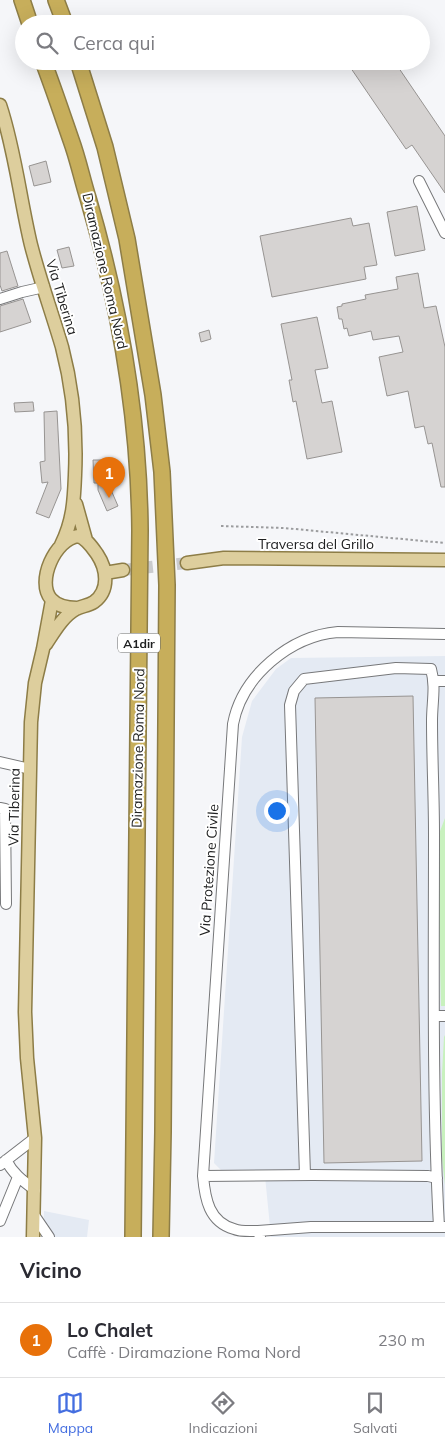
<!DOCTYPE html>
<html lang="it">
<meta charset="utf-8">
<style>
body{margin:0;font-family:Mulish,sans-serif;background:#f7f7f7;color:#2b2b33}
.you{position:absolute;left:276px;top:810px;width:18px;height:18px;margin:-12px;border:4px solid #fff;border-radius:50%;background:#1a73e8;box-shadow:0 0 0 8px #1a73e833}
.badge{display:grid;place-items:center;width:32px;height:32px;border-radius:50%;background:#446ee0;color:#fff;font-size:16px;font-weight:700}
.pin{position:absolute;translate:-50% -41px;filter:drop-shadow(0 1px 2px #0008)}
.pin::after{content:'';position:absolute;top:26px;width:18px;height:15px;background:inherit;clip-path:polygon(0 0,100% 0,50% 100%)}
.list{margin:0;padding:0;list-style:none}
h2{display:flex;justify-content:space-between;align-items:center;height:65px;margin:0;padding:0 20px;font-size:21px}
h2 small{font-size:16px;font-weight:400;color:#7c7c81}
.list li{display:grid;grid-template-columns:32px 1fr auto;gap:15px;align-items:center;box-sizing:border-box;height:75px;padding:0 20px;border-top:1px solid #e1e1e2}
.list b{display:block;font-size:19px;white-space:nowrap}
.list p{margin:0;font-size:16px;white-space:nowrap;color:#7c7c81}
.list em{font-size:16px;font-style:normal;color:#7c7c81}
.icon{flex:none;width:28px;height:28px;fill:none;stroke:currentColor;stroke-width:2;stroke-linecap:round;stroke-linejoin:round}
.map{position:relative;flex:none;width:445px;height:1237px;overflow:hidden}
.search{position:absolute;background:#fff;box-shadow:0 5px 20px #0002;left:15px;right:15px;top:15px;height:55px;display:flex;align-items:center;gap:12px;box-sizing:border-box;padding:0 18px;border-radius:28px;color:#7c7c81;font-size:19px}
.sheet{height:140px;background:#fff}
nav{display:flex;justify-content:space-around;align-items:center;box-sizing:border-box;height:70px;border-top:1px solid #e1e1e2;background:#fff;font-size:14px;color:#7c7c81}
nav a{display:grid;justify-items:center;gap:2px}
nav .on{color:#446ee0}
.map>svg:first-child{display:block}
</style>
<div class="map">
<svg width="445" height="1237" viewBox="0 0 445 1237">
<rect width="100%" height="100%" fill="#f5f6f9"/>
<path fill="#e4eaf3" d="M445,656V1237H271L265,1176L226,1175L214,1163L242,737L252,701L276,669L291,658Z
M44,1211L89,1220L87,1237H43Z"/>
<path fill="#c8f1be" d="M445,818V1006H441L437,839Z
M445,1035V1185L442,1159V1073L444,1037Z"/>
<path fill="#d6d3d2" stroke="#979492" d="M346,61H394L445,136V193L412,145L406,149Z
M46,161L51,182L34,186L29,166Z
M417,206L425,250L395,256L387,212Z
M351,218L353,226L369,223L377,265L364,267L366,279L272,297L260,236Z
M69,247L74,266L62,268L57,250Z
M7,251L18,286L2,291L0,285V253Z
M418,273L424,308L436,306L445,347V487H441L432,443L428,444L424,426L415,428L408,391L387,396L379,357L403,352L399,336L373,340L371,331L349,336L347,328L344,329L342,319H339L337,307L342,306V304L366,299L365,295L398,289L396,277Z
M23,299L31,322L0,332V306Z
M317,317L328,368L315,370L322,403L332,401L342,452L307,459L296,401L293,402L289,380H292L281,324Z
M209,330L211,339L201,342L199,333Z
M33,402L34,411L15,412L14,403Z
M57,411L61,489L49,518L36,513L48,482L42,483L40,462L45,461L44,412Z
M93,460H108V483L118,506L107,511L98,490V483H94Z
M413,696L422,1161L324,1163L315,698Z"/>
<g fill="none" stroke-linecap="round" stroke-linejoin="round">
<path stroke="#cacbce" stroke-width="12" stroke-dasharray="12 6" stroke-linecap="butt" d="M123,570L187,563"/>
<g stroke="#77787a" stroke-width="12">
<path id="minor" d="M419,181L445,233
M0,299L22,292L44,287
M434,681H445
M0,762L30,769
M0,808L5,809L6,904
M434,1016H445
M6,1160C13,1174 23,1181 35,1190
M0,1165L35,1138
M305,1175L290,705L294,691L304,679L396,668L431,669C436,687 432,702 432,721C432,759 434,796 434,834C434,965 432,1096 439,1227
M203,1176L313,1175L428,1176L437,1178
M34,1215L49,1237
M0,1221L18,1177
M258,1231L311,1227H444
M260,1237L258,1231C250,1231 241,1232 234,1229C209,1222 205,1199 203,1176L233,724C242,676 290,636 338,632L445,634"/>
</g>
<g stroke="#8d7d47" stroke-width="15">
<path id="major" d="M0,105C15,150 20,199 31,245C40,280 52,313 62,347C73,389 77,432 75,475C74,501 73,521 61,545
M76,504L86,540
M187,563L224,558L445,560
M105,573L123,570
M46,644C54,632 63,616 76,609C81,606 88,606 94,602C110,590 107,569 97,554C92,547 86,538 78,536C55,539 36,582 51,599C58,607 68,608 77,608
M33,1237L35,1138L27,1058L25,1012L31,722L35,683L43,649L52,600"/>
</g>
<g stroke="#8d7d47" stroke-width="18">
<path id="highway" d="M22,0L30,24
M56,0L65,24
M43,61C53,87 62,114 71,140C78,159 82,179 88,198C120,307 139,417 140,530L133,1237
M78,61L105,147L127,239L153,395L162,472L167,585L163,1132L161,1237"/>
</g>
<path stroke="#9b9c9e" stroke-width="2" stroke-dasharray="2.5 2.5" stroke-linecap="butt" d="M221,526L284,528L445,543"/>
<use href="#minor" stroke="#fff" stroke-width="10"/>
<use href="#major" stroke="#ddce9d" stroke-width="12"/>
<use href="#highway" stroke="#c7ae5b" stroke-width="15"/>
</g>
<g text-anchor="middle" dominant-baseline="central" stroke-width="4" stroke-linejoin="round" paint-order="stroke">
<rect fill="#fff" stroke="#636464" stroke-width="1" x="118" y="633.5" width="42" height="19" rx="4"/>
<g font-size="12" font-weight="bold" fill="#202122">
<text x="139" y="643">A1dir</text>
</g>
<g font-size="14" fill="#202122" stroke="#fff">
<text transform="translate(105 271) rotate(77)">Diramazione Roma Nord</text>
<text transform="translate(62 297) rotate(73)">Via Tiberina</text>
<text x="316" y="544">Traversa del Grillo</text>
<text transform="translate(138 748) rotate(-89)">Diramazione Roma Nord</text>
<text transform="translate(14 807) rotate(-89)">Via Tiberina</text>
<text transform="translate(209 870) rotate(-86)">Via Protezione Civile</text>
</g>
</g>
</svg>
<div class="you"></div>
<div class="pin badge" style="left:109px;top:498px;background:#e8710a">1</div>
<div class="search"><svg class="icon" aria-label="search" viewBox="0 0 24 24"><circle cx="10" cy="10" r="6"/><path d="M15 15l6 6"/></svg>Cerca qui</div>
</div>
<section class="sheet">
<h2>Vicino<small></small></h2>
<ul class="list">
<li><span class="badge" style="background:#e8710a">1</span><div><b>Lo Chalet</b><p>Caffè · Diramazione Roma Nord</p></div><em>230 m</em></li>
</ul>
</section>
<nav>
<a class="on"><svg class="icon" aria-label="map" viewBox="0 0 24 24"><path d="M3 6l6-2 6 2 6-2v14l-6 2-6-2-6 2zM9 4v14M15 6v14"/></svg>Mappa</a>
<a><svg class="icon" aria-label="directions" viewBox="0 0 24 24"><path d="M12 3l9 9-9 9-9-9zM9 14v-3h6M13 9l2 2-2 2"/></svg>Indicazioni</a>
<a><svg class="icon" aria-label="saved" viewBox="0 0 24 24"><path d="M7 4h10v16l-5-4-5 4z"/></svg>Salvati</a>
</nav>
